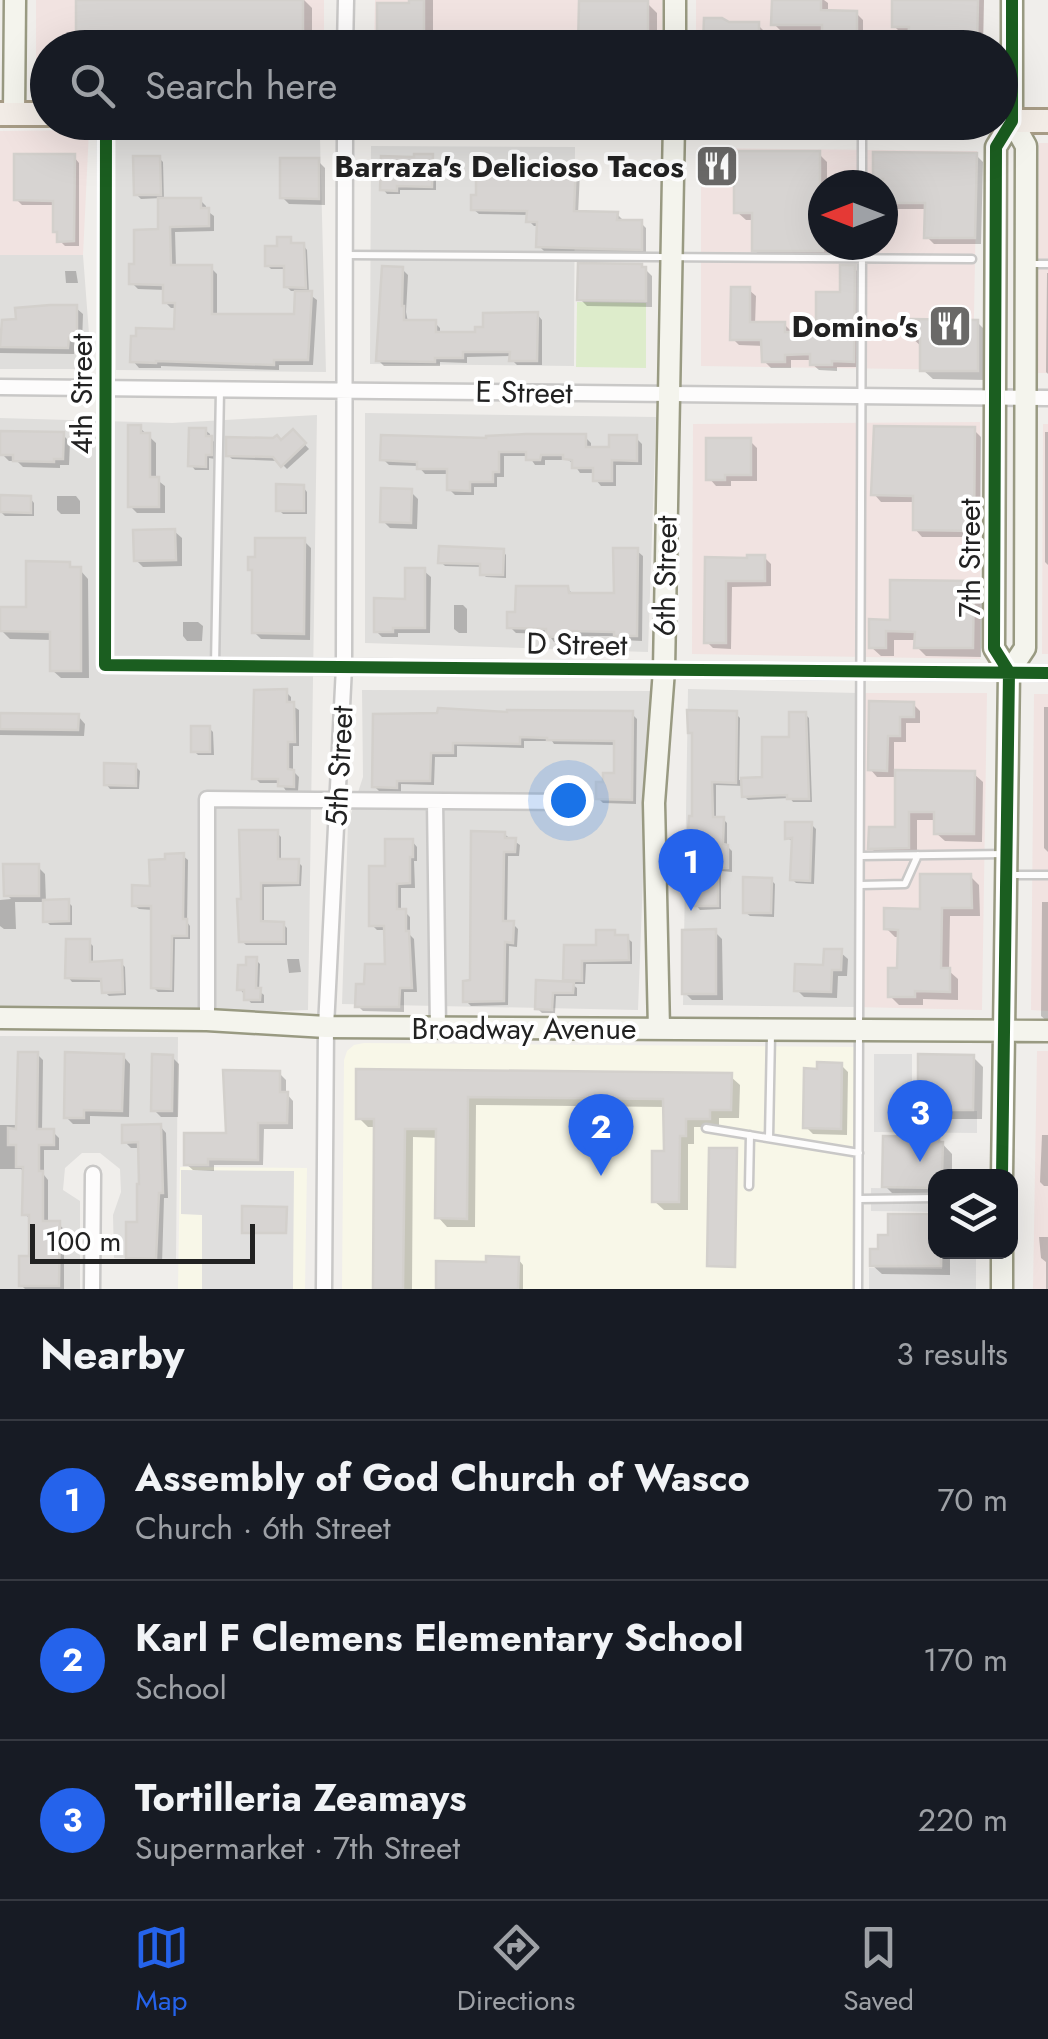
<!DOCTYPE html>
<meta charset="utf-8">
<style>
body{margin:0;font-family:Jost,sans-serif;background:#20242c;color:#f1f3f6}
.controls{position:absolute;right:30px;bottom:30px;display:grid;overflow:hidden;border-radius:20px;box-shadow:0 10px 40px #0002}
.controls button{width:90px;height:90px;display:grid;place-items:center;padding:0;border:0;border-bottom:2px solid #363941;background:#171b24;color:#f1f3f6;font:50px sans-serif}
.compass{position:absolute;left:808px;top:170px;width:90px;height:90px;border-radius:50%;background:#171b24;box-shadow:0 10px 40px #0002;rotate:270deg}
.scale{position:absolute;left:30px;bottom:25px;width:225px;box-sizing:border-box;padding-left:10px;border:5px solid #222;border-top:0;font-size:28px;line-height:35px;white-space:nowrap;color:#222;-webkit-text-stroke:8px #fff;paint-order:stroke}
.you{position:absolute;left:568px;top:800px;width:35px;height:35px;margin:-25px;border:8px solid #fff;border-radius:50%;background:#1a73e8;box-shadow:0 0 0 15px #1a73e833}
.badge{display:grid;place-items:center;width:65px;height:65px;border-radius:50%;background:#2563eb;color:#fff;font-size:32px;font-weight:700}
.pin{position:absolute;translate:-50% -82px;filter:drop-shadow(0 2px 5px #0008)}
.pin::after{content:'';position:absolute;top:52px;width:35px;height:30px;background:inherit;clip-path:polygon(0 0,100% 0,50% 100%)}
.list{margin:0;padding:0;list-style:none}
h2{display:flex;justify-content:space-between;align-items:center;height:130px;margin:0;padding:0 40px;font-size:42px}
h2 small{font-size:32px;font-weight:400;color:#9ea1a6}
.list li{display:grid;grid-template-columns:65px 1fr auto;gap:30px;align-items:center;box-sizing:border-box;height:160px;padding:0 40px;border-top:2px solid #363941}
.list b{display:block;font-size:38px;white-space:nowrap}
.list p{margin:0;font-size:32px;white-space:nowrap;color:#9ea1a6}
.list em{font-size:32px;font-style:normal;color:#9ea1a6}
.icon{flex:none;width:55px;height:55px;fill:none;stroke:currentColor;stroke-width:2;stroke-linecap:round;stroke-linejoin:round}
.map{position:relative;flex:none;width:1048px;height:1289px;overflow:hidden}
.search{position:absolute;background:#171b24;box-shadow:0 10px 40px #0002;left:30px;right:30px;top:30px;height:110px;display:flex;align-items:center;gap:25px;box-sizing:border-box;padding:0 35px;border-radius:55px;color:#9ea1a6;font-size:38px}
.sheet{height:610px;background:#171b24}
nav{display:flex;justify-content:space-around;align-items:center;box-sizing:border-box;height:140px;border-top:2px solid #363941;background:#171b24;font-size:28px;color:#9ea1a6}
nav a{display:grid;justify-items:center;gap:5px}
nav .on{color:#2563eb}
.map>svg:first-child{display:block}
</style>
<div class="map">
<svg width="1048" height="1289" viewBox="0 0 1048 1289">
<rect width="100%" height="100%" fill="#f0eeeb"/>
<path fill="#dfdedc" d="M320,138L326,372L116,370V140Z
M371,146L575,147L574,366L370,364Z
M0,255H83L91,360L82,369H0Z
M365,413L656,417L648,652L365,643Z
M317,415L308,1010L170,1015L0,1014V418L172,423Z
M688,689L858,693L856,1007L683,1005Z
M362,690L650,691L638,1010L342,1004L348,823L363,777Z
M0,1036L178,1037L176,1259L114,1258L113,1215L121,1192L120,1169L100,1153H82L65,1168L63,1190L80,1201V1289H0Z"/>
<path fill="#f1e3e1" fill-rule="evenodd" d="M36,0H324V47L48,48L47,96L36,95Z
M375,0H662V47L374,48Z
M696,0H984L983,47L696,48Z
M89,130L83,255H0V131Z
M1039,143H1048V373H1038Z
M701,148L977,151L973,370L701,366ZM823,185H883V245H823Z
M980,422V659L692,654L693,424Z
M1043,424H1048V654H1042Z
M858,693H987L982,1010L856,1007Z
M1034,694H1048V1011L1031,1010Z
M1037,1051H1048V1289H1033Z"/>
<path fill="#f8f7e8" d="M364,1043L861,1047L858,1289H342L344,1060L347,1051L354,1045Z
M180,1167L307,1168L305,1289H178Z"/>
<path fill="#ddeccb" d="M577,302L646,303V368L576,367Z"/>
<path fill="#e0dfde" d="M874,1054H912V1111H977V1133L874,1132Z
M181,1170L294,1171L293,1289H202V1215L181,1214Z
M871,1188L935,1189V1212L871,1211Z
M943,1252H976V1289H869V1268L942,1269Z"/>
<path fill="#0003" d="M78,0H304L312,8V48H78Z
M412,0H433V48H379L412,5Z
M774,0H824L828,3V13H856L863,20V48H825V31H781L774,24Z
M895,0H984L983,48H911V33H901L894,26Z
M647,3L657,13V45L581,48Z
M728,24L758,25L765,32V44H734V48H711L706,43Z
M818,153L827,162V185H823V245H863V259L763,258L754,250V220H746L737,212V184H717L708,175L737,158Z
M876,155H976L983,162L981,244H934L927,237V209H883V185H876Z
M74,157L79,163V246H65L60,241V235L56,231V205H22L16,199Z
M432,157L436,161V190H400V194H387L383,189Z
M159,158L163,162L164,201L200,200L206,206V210L214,216V231L175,232L176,267L211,268L217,274V317H297V291H291L286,286L287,269H271L267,265L290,240L295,245H303L307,250L309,294L317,300L313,365H279V370L161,366V368H139L133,361L177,331V308H171L165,302V290L138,289L132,283L161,232V198L141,199L136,194Z
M318,161L325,168V205L289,204L282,197Z
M575,166L580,172L578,214H617L622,219V223H641L646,228V254L544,251L539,246V226H534L529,221V215L479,214L473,209Z
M854,268L860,274V367H837V371L819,370L812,364V360H791V368H771L764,361V346L739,345L733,339L749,290L756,296L755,325L784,324L791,331V335L818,334L842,294Z
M402,269L408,275L406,312L408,322L435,323L440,328V334L477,335L537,314L542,320V365H517L512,360V356L467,357V363L440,362V366H384L378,360Z
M645,269L652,276V307L587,306L580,299Z
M65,271H76L78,283H66Z
M1047,273H1048V374L1046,372Z
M76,308L83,314L82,344L74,343V354L0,353V329Z
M977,322L987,332V380L933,379L923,370V348L911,337Z
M140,428L156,443V479L165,486V513H137L130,506Z
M205,430L210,434V439L216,443L215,459L209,458V470H195L191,465Z
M974,430L981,437L980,537H922L915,529L916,502H881L874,494Z
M293,432L309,449L287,469L279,461L232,459L228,455L281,443Z
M1045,432H1048V565L1045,562Z
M63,435L70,442L69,465H60V468L23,467L17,461H9L2,454Z
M585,437L591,443V450H612L636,438L642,444V465H616V486H601L596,480V473H580L574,464L568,460H545V465H535L529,456H504V477H497V487H474V495H455L449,489V474H425L418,466L389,465L383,459L489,441Z
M750,441L757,448V481H731V486H716L709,478Z
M303,487L307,492V514H283L279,510Z
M411,492L418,499L417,529L390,528L383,521Z
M57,496H76L80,501V514H61L57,510Z
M30,498L34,503V516H5L0,511Z
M174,531L182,538V566L143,567L136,560Z
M304,541L311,548L310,640L261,639L254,632L255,573L251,569L257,560Z
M503,551L506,555V578L486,577L483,574V567L445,566L441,562Z
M637,551L643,556L642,641L622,640L618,636H574V641L554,642L548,634L516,633L510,627L518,614L567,588L574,595H617Z
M764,557L771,564V586L732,587L731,649L713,648L707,642L708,560L750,561Z
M69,564L74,570H80L88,579L89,678H61L52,670V640L10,639L1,630L28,610Z
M424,571L431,577L430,633H398V637H382L376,631L407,602Z
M973,583L982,593L981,657L926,656L917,647V640H894V656H881L871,647L892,622Z
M454,605H463L467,609V633H459L454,629Z
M183,622H198L203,626L202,641H187L183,636Z
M286,692L291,697V705L299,710V746H293V771L299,777L298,791H286L281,783H260L255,778Z
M872,704H913L920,711V723H906V742H894V773L974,774L983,782L982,842L945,841L936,833V820H917V856L880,857L871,848L897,830V777H877L870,769Z
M1044,707H1048V852L1044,848Z
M632,714L637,719L636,804L603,803L598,798L616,776L617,745L554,744L552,741H524V748L457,746V757H435L434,785L401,784V792L379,791L374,786L375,716Z
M736,714L740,718L739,780L764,779L791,740L805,714L809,718L812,802H793L790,798L748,800L744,796V786L716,785V819H723L727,823V846L732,851V872L721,871V909L700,910L696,905L695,736L690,732Z
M0,715L78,716L85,724L84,736L0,735Z
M209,728L213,732L214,755H198L194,751Z
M135,766L140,771L139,789H110L106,784Z
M811,824L816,829L814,884L796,883L792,879L794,842L787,838Z
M277,833L281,837V861L298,862L302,866L301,886L264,887V924H283L287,928V945H246L241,940Z
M504,834L520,845L519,856H508L507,924H513L518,929L517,947L509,946L508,1005L471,1006L466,1001L472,983Z
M412,841L417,847V861H414L415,888H401V912H405L410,917V935L414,939L417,992H404V1012L363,1011L358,1006L367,987L388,967L387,930H377L372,925L387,868Z
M183,856L188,860L187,922L190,926V939H175L174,992H158L153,987V910L139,909L134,905Z
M38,867L45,874L46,902H15L16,929H4L0,926V900L11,899L7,895Z
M970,876L979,885L980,916H950L949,971L958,979V1000L923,999V1005H899L890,996L900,971V937H895L886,928L922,911Z
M771,880L775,884L774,917L750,916L745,912Z
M68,902L72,906V925H50L46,921Z
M1042,902H1048V1022L1041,1016Z
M614,932L620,938H627L632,942V964H586L585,984H572L577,988V996H556L555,1013H542L537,1008L539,982L570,984L565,979L566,947L599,948Z
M715,932L722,939L723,1000H692L685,993Z
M89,942L93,946V964L121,963L125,967L126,995L109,996L104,991V982H72L68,977Z
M840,952L848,959L847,976H838L837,998L804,997L797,990L825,968Z
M287,959H299L301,972L289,973Z
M256,960L260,964L259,991L264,995V1003H251L240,989L248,967Z
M37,1054L43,1060L42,1131L53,1132L59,1138V1150H44V1175L48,1180V1223L58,1224L64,1229V1289H25L21,1285L32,1259V1221L25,1214L26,1173L21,1169H0V1125H19Z
M123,1056L130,1064L129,1117L90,1116V1124H73L66,1117Z
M172,1057L179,1064L178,1117H161L154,1110Z
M973,1057L983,1067L982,1119H930L920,1109Z
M841,1065L848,1072L847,1135L813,1134L806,1127Z
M359,1072L730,1076L740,1085L739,1118H719V1127H694V1144H688V1210H664L654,1201L667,1153L666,1107L476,1105L475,1227H447L438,1217V1138L413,1137L412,1289H375L377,1127H368L359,1118Z
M279,1073L286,1080V1093L293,1101V1129H264L263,1165H214V1171L193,1170L186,1164L228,1136Z
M160,1126L166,1133L168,1198H164L162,1264H135L128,1257L140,1224L141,1148H131L125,1142Z
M1042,1135H1048V1186H1044L1040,1182Z
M938,1139L952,1154V1176H936V1196H895L885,1186Z
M1039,1237H1048V1289H1046V1262L1041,1258Z
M880,1251L950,1252V1275L882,1274L872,1265Z
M518,1259L523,1265V1289H435V1281L488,1264Z"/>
<path fill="#d7d4d2" stroke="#d3d0cc" stroke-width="2.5" d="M76,0H303V48H76Z
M409,0H424V48H377V3H409Z
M772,0H821V10L857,11V48H822V25H771Z
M892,0H978L977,46L928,45V48H911L912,45H908L909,27H892Z
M579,1H648V36H613V48H578Z
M704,18H722L729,22H759V38H728V44H703Z
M735,151H820V198H823V251H752V213H734V176H705V156H734Z
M873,152L977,153L975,238H924L925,203H883V179H873Z
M14,154H75L74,241L57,242V232H53V201L14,200Z
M414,154H433L432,187L397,186V191L380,190L381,156L414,157Z
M133,156H160L161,195H134Z
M280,158H319V199L280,198Z
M476,163L576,164L574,211L618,212L617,220H642V250L536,247L537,222H526L527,211L471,210V195H476Z
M158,198H201V208H209V226L170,227L171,265H212V314H294L295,291H312L308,360H274V365L156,361V363L130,362L131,336H136V328L174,329L175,303H163V285L129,284V264H134V230L158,229Z
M277,237H291V243H304L306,288L284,287V266H265V246H277Z
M578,263L642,264V267H646V301L577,300Z
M840,265H855L854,362L832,361V365H810V354L785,355V362H762L761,340H730L731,287H750V322H785V332H816V292H840Z
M382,266L403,267L402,306H404V320H436V332H475V327H483V313L538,312L537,361H509L510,352H463V358H435V362L376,361Z
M50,305H77V338H69L68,348L0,347L2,320L16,319L15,308Z
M909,319L978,320V371H920V338H909Z
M128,425H141V433H150V477H159V507H128Z
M874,426L975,427L974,531L913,530V496L871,495Z
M189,428H206V436H212V455H206V467L188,466Z
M293,429L306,443L281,467L273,457L226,456V437L273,438L277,435L281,440Z
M0,431L64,432L63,459H54V462L13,461V455H0Z
M526,434H586V447H609V435H637V461L612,460V481H593V468H572V460L563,459V455H541L540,460H526V452H499V472H493V482H470V491L447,490V469H417V462L380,460L381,435L486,438V436Z
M706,438H751V475H725V480H706Z
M276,484L304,485V511H276Z
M381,488L412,489L411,523L380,522Z
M0,495L31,496V513L0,512Z
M175,529L176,560L134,561L133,530Z
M255,538H305L304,634L252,633V570H248V557H255Z
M439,546L504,549L503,575H480V564L438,563Z
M613,548H638L637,636H614V632L569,631L570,636L546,637V629L507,628V612H515L516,586H568L569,593H614Z
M747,555H765V581H726V643H704L705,557L747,558Z
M26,561L70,562V567H81V671H50V632L0,631V607H26Z
M405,568H425V628H393V632H374V598L405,599Z
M890,580L974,581L973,648H914L915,632L886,631V648H869V619L890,620Z
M287,689V702H294L295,742H288V769L294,770V787L278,786V779H252L254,690Z
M869,701L914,702V717H900V736H888L887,771L868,770Z
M438,708L507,712V710L633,711L632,800L596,799V782H603V773H614V741L547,740V738L520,737V744L453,743V753H431L430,781H397V788L372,787L373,714L437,713Z
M687,710L737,711L736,783L712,782L713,817H724L723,844L728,845V868H718V906H694L693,868H690V834L688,833L689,816H692V733H688Z
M789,712H806L809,799H787V795L742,797L741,778L762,777V737H789Z
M0,713L79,714L78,730L0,729Z
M191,726H210V752H191Z
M104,763L136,764V786L104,785Z
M895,770L975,771L974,834H934V812H909V848L868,849L869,827H895Z
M785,822H812L810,881L790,880L792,838L785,839Z
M239,830H278V859H299L298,883H261V921L284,922V942H239L237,899H241Z
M471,831L505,832V838H516L515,852H504L503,921H514L513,943L505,942L504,1001L463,1002V981L470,980Z
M385,839H413V857H410V883L397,884V909H406V931H409L412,988H400L399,1007H355L356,984H364L365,964H385L384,926H369V866H385Z
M184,853L183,919H187V936H172L171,989L151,988V906H132V885L150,886L149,860L165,859V854Z
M3,864H39V896H4Z
M920,874H971L972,908H942L941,968H950V992L915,991V997H888V968H897L898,930L884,929V908L920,909Z
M743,877L772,878L771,913H743Z
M69,899V921L43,922V900Z
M716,929V994H682V930Z
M596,930H615V935H628L629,960L582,961V981L563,980L564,945H596Z
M66,939H90V962L122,960L123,992L102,993L101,979L65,978Z
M824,949H842L841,970H832L831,992L794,991L795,964L823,965Z
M246,957H257L256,988H261L260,1000H244V990H237L238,965H246Z
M536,980L574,982L573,993H553L552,1010L535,1009Z
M18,1052H38L37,1129H54V1145H39V1171H43V1221H60L59,1286H19V1256H29V1215H22L23,1167H16V1145H8V1128L16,1129Z
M65,1052L124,1054L122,1111L84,1110V1118H64Z
M152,1054L173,1055L172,1111H151Z
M918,1054L974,1055L973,1110H918Z
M817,1062L842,1063L841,1129L803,1128L804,1068L817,1069Z
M356,1069L732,1073L731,1110H710V1119H686V1136H680L679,1202H652V1151H664L663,1099L468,1097L467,1219L435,1218L436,1129H405L403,1289H373L374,1119H356Z
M223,1070L280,1071V1092H288L287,1123H258V1160L208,1159V1165H184V1133H226Z
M161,1124L163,1193H159L156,1259L126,1258V1222H137V1184H139L138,1142L122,1143V1125Z
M883,1136L939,1137V1142H943L942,1176H936V1188L882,1187Z
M709,1148H737L735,1267L707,1266Z
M242,1206L287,1207L286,1233H242Z
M888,1214H936V1252H941V1266H870V1249H878V1235H888Z
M486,1256L519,1257L518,1289H436V1261L486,1262Z"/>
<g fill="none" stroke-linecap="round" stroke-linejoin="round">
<g stroke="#c9c8c7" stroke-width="11">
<path id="lane" d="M862,185V122
M346,255L972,259
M1029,264H1048
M215,666L220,390
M861,856L1004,854
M1011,875H1048
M861,885L905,884L918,855
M706,1128L859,1153
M769,1138L771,1034
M749,1186L750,1135
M859,1199L936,1198
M858,1289L862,245"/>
</g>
<g stroke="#c9c8c7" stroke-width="19">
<path id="street" d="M345,48L346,0
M106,122L105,665L1048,673
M0,387L1048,398
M435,801L438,1028
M207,1020V799L571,802
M92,1289L93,1174
M324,1289L326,1027L344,667L345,122"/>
</g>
<g stroke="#999a82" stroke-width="25">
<path id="secondary" d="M675,48V0
M14,114L15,0
M1009,672L1025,648L1026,146L1012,121
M0,1018L207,1020L326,1027L1048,1031
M659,1029L654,803L664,670L674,122
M1002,1176L1009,672L994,648L996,147L1012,121V0
M1002,1289V1252"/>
</g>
<g stroke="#a79c86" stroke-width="28">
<path id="primary" d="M0,114H48
M1000,121H1048"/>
</g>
<use href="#lane" stroke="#fdfcfc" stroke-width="6"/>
<use href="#street" stroke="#fdfcfc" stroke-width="14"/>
<use href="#secondary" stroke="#f4f4ed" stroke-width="20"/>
<use href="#primary" stroke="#f3ede7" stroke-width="22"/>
<g stroke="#fff" stroke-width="19">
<path id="cycleway" d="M106,122L105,665L1048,673
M1002,1176L1009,672L994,648L996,147L1012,121V0"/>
</g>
<use href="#cycleway" stroke="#1b5e20" stroke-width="12"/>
</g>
<defs>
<g id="restaurant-square" transform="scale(2.25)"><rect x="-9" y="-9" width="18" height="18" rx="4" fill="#6a6968" stroke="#fff"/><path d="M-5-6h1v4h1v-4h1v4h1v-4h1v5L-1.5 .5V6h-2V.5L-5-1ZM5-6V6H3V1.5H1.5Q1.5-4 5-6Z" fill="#fff"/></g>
</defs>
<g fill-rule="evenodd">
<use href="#restaurant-square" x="717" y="166"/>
<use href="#restaurant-square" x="950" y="326"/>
</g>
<g text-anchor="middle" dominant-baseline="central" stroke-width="8" stroke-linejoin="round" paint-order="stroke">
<g font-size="30" font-weight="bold" fill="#222" stroke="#fff" text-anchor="end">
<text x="684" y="166">Barraza's Delicioso Tacos</text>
<text x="918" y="326">Domino's</text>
</g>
<g font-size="30" fill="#222" stroke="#fff">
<text transform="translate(524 392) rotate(1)">E Street</text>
<text transform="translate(81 394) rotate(-90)">4th Street</text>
<text transform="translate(969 558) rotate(-90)">7th Street</text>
<text transform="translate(665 576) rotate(-89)">6th Street</text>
<text transform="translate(577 644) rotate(1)">D Street</text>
<text transform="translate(339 766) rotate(-87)">5th Street</text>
<text x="524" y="1028">Broadway Avenue</text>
</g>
</g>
</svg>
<div class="controls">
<button><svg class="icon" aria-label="layers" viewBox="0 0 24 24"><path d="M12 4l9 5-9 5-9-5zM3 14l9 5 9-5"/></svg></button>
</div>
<svg class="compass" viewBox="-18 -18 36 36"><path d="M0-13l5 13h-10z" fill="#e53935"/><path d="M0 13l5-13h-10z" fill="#9ea1a6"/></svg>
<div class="scale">100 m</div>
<div class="you"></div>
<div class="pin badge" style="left:691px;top:911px">1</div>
<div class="pin badge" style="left:601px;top:1176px">2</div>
<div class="pin badge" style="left:920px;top:1162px">3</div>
<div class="search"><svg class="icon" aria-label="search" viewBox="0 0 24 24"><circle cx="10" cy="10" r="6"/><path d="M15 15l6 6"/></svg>Search here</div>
</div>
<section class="sheet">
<h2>Nearby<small>3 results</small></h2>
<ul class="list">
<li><span class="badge">1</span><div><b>Assembly of God Church of Wasco</b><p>Church · 6th Street</p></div><em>70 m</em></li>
<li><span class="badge">2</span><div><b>Karl F Clemens Elementary School</b><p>School</p></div><em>170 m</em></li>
<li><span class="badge">3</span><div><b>Tortilleria Zeamays</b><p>Supermarket · 7th Street</p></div><em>220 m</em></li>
</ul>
</section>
<nav>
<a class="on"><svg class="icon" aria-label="map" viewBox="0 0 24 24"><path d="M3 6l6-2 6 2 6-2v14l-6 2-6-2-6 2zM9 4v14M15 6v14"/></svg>Map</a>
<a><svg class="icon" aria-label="directions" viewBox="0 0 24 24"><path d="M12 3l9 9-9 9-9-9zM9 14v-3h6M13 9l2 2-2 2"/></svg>Directions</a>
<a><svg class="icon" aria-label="saved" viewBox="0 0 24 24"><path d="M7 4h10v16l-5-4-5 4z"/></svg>Saved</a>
</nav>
